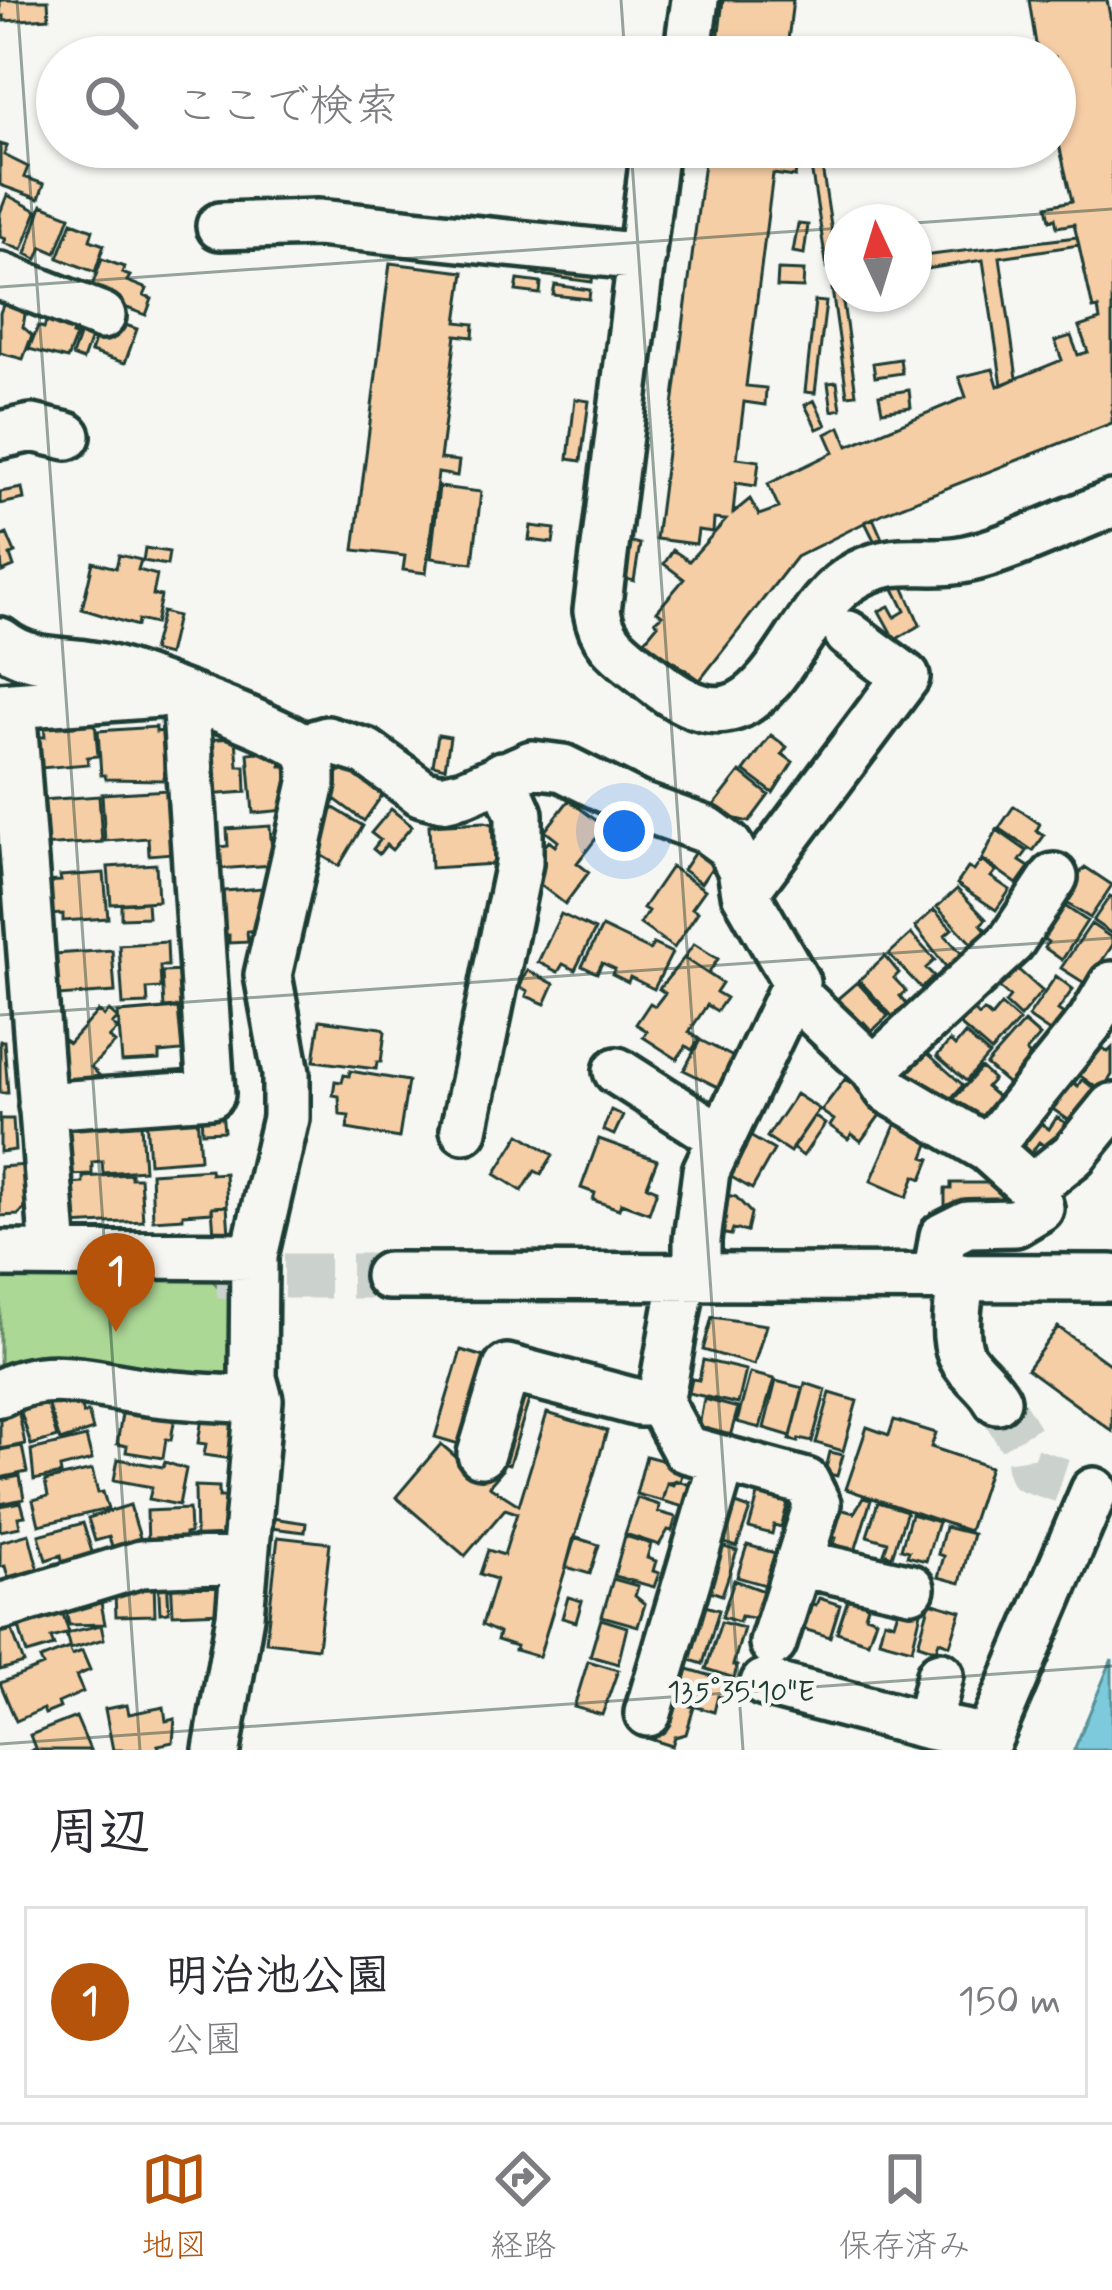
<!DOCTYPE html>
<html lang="ja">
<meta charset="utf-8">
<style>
body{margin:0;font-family:Mynerve,"Klee One",sans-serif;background:#f2f2f3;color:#2b2b33}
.compass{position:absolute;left:824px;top:204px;width:108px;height:108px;border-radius:50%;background:#fff;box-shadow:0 3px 9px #0004;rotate:356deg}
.you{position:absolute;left:624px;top:831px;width:42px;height:42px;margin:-30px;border:9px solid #fff;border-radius:50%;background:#1a73e8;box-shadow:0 0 0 18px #1a73e833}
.badge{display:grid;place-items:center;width:78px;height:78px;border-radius:50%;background:#b45309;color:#fff;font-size:39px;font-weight:700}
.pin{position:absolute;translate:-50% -99px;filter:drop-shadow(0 3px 6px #0008)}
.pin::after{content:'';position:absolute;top:63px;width:42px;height:36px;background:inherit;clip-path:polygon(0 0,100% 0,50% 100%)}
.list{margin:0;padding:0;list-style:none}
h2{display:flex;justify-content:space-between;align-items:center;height:156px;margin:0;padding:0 48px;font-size:51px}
h2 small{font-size:39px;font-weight:400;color:#7c7c81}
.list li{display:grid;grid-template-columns:78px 1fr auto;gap:36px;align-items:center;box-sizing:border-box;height:192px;margin:0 24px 24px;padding:0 24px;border:3px solid #e1e1e2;border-radius:0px}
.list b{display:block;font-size:45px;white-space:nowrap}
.list p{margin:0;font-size:39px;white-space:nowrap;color:#7c7c81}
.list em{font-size:39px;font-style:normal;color:#7c7c81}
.icon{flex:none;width:66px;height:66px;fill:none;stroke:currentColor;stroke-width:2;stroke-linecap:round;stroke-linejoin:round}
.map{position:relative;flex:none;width:1112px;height:1750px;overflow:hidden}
.search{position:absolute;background:#fff;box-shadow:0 3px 9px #0004;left:36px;right:36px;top:36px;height:132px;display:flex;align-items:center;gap:30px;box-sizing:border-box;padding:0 42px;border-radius:66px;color:#7c7c81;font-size:45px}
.sheet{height:372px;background:#fff}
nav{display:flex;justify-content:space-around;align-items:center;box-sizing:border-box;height:168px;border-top:3px solid #e1e1e2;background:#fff;font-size:33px;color:#7c7c81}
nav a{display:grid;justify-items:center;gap:6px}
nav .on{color:#b45309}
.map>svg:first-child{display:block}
</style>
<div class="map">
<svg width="1112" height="1750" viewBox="0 0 1112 1750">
<rect width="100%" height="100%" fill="#f6f6f2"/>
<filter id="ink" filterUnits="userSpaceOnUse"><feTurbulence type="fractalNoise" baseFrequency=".00833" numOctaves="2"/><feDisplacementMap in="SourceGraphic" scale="24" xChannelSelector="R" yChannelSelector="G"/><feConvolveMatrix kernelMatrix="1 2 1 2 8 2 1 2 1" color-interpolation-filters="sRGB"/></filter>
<g filter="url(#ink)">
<path fill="#acd896" stroke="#668a65" stroke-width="3" d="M0,1273L207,1275L232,1301L230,1374L219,1382L0,1372Z"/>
<path fill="#7ecadd" stroke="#589299" stroke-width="3" d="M1112,1659V1750H1074Z"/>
<path fill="#f6cea6" stroke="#1f3d34" stroke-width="3" d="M0,0H48L49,18L4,21V16H0Z
M723,0H793L786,57H716Z
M1029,0H1107L1112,27V423L886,512L796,557L700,680L644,641L658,624L655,621L662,615L657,611L684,579L664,564L673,550L689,561L726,520L714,519L713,532L698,530L696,544L656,539L706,147H775L773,160L797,163L795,177L773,174L746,386L766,388L765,405L744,402L737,458L759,461L756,486L736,483L733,513L750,499L759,515L779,508L768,484L834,452L826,434L840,427L848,446L966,397L959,377L993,369L998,386L1062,360L1055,341L1071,336L1078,355L1088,352L1079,327L1100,320L1098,308L1093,309L1074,224L1057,227L1055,218L1050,220L1047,206L1072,201L1055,127V57H1038Z
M0,144L7,146L4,155L28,167L24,177L44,184L39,199L0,185Z
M819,147L837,266L827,268L808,148Z
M7,195L37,211L22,250L4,243L6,239L0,237V213Z
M42,205L70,216L56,253L42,247L37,259L26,254Z
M72,222L93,230L90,240L104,245L95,272L58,258Z
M798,224L808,225L804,254L793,252Z
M1077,237L1079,245L1000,257L1017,378L1002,385L983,260L914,271V257Z
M102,259L124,267L122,273L130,276L127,281L147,289L144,296L152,299L146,315L89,294Z
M390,263L464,272L457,322L474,324L473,337L456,335L440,459L459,461L457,476L438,473L426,573L403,570L405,556L354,550Z
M535,265L593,272L592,282L533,274Z
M778,270L804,271L803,288L777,287Z
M518,280L541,283L540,294L516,291Z
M555,285L590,290L589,299L553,295Z
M841,288L856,394L847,395L832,289Z
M5,300L26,308L23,327L32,335L23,359L0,353V313Z
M815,301L826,302L815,393L805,392Z
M104,313L114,321L137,329L125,363L91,352Z
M49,314L76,324L72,335L76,336L67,359L29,349L38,326L44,328Z
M82,328L93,332L83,360L72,356Z
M900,359L902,373L875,377L873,363Z
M837,382L841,409L832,411L828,383Z
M909,390L911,407L882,411L879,395Z
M575,399L589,401L581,461L568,459Z
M814,400L826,425L817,429L805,405Z
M439,487L481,492L473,563L431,558Z
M22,488L24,499L0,504V492Z
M873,518L920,625L895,640L879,611L889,606L895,617L905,611L871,542L874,540L865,522Z
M531,526L555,529L553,543L529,540Z
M7,534L15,553L10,555L14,567L2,572L0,537Z
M628,541L640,544L634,581L622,578Z
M145,548L169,552L167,565L143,561Z
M119,555L141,560L138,570L157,575L153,595L161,596L155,624L138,620L137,626L82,609L93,562L116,568Z
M162,612L177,616L168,655L152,651Z
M95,722L98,756L87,757L88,764L41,768L39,737H45L44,725Z
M156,727V732L164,731V780L106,779L105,775H101L98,731Z
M438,735L450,737L445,768L433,765Z
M771,735L787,747L782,754L793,762L773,793L744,771Z
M236,738L238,766H245L246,792L207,795L202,740Z
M280,750L281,766H287L286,810L253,813L248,753Z
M343,766L383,794L364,821L325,792Z
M740,772L769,795L749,822L736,819L732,824L712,808Z
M168,790L173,853L149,855L148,838L105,841L102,794Z
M99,796L102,842L41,846L42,800Z
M569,800L605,827L577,863L589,872L565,904L530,877L535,858L549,841L555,846L558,841L545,831Z
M1014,806L1040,824L1036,831L1044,836L1033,851L999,828Z
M334,808L363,826L339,866L309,848L318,828Z
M391,809L412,826L392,850L386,845L379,854L373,849L380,840L371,833Z
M485,822L492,824L494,864L431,868L429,825Z
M270,826L273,865L219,869L218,847L228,846L227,829Z
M997,830L1027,851L1020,861L1029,867L1017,884L982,859Z
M697,849L716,862L701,883L683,870Z
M981,861L996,871L991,877L1010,890L996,910L957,884L968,868L974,871Z
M156,864L158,901L111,904L108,867Z
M671,867L705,890L692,908L698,912L674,948L640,924L648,911L643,908Z
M1085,867L1112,885L1090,918L1060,899Z
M104,873L108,918L63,921V914L46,915L43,882L61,881L60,876Z
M262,888L264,914L257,915L258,930L247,931L248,942L229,943V935L215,936L212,892Z
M957,889L986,919L981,924L986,930L971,943L937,907Z
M1110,896L1112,897V934L1093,921Z
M1057,901L1087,921L1062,960L1045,948L1048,942L1035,933Z
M147,902L148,917L121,918V904Z
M934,910L952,929L945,935L962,954L947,968L915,927Z
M561,914L595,930L575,970L563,964L558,972L538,962Z
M1091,924L1112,938V946L1086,984L1061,968Z
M602,927L650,950L653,944L672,953L654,989L630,977L628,982L612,974L615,969L602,963L597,973L582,966Z
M911,934L935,960L926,968L934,976L921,988L889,954Z
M167,942L168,966H160L161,988L147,989L148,1004L123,1005L119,945Z
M694,944L718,959L708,974L684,958Z
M112,950L115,992L58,996L55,954Z
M885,956L899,973L894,978L906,991L900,996L907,1005L893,1017L859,980Z
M684,958L722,983L716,992L726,998L717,1011L707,1005L689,1032L699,1039L692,1050L686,1046L677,1059L643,1037L647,1031L636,1024L650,1003L655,1006L665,993L659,989Z
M1013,965L1042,991L1020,1017L1005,1003L1010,997L996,985Z
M527,970L554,984L545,1004L526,996L528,991L520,987Z
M186,971L188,1006L164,1008L162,972Z
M1056,976L1073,989L1058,1010L1064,1014L1051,1033L1028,1017Z
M857,982L888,1016L872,1031L864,1022L858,1027L835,1001Z
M1001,1005L1019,1021L991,1052L960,1025L973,1010L979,1016L984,1011L991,1017Z
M178,1008L182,1051L159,1053V1060L122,1062L118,1013Z
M98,1011L104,1016L109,1011L118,1019L112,1024L118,1029L109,1038L115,1043L91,1067L100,1076L93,1084L70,1085L62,1080L55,1049L64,1040L69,1043Z
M320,1020L381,1028L385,1032L381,1062H377L376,1069L314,1061Z
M1024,1022L1040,1036L1026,1052L1031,1057L1008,1084L986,1065Z
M965,1034L989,1055L966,1081L937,1056L950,1041L955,1046Z
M700,1040L741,1061L726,1091L684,1070Z
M0,1041H4L8,1093H0Z
M1097,1044L1108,1052L1112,1048V1075L1101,1091L1068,1067Z
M926,1052L963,1085L944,1106L907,1073Z
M981,1068L993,1079L986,1087L1005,1103L990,1121L985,1117L979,1124L952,1101Z
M350,1071L408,1081L399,1138L347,1129L349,1116L340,1115L339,1096L333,1095L335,1081L342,1082L344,1075L349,1076Z
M845,1079L885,1108L861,1141L852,1134L848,1139L830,1126L834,1120L821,1111Z
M1082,1079L1104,1096L1077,1126L1047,1105L1071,1081L1078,1086Z
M796,1094L819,1109L790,1152L767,1137Z
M611,1110L623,1116L614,1135L603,1130Z
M222,1112L224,1131L202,1132L201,1113Z
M0,1113V1119H13L15,1150L0,1152Z
M197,1114L200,1159L149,1163L146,1117Z
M814,1116L825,1124L803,1156L792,1148Z
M1057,1117L1076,1130L1058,1155L1039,1142L1027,1159L1018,1153L1023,1147L1015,1140L1037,1120L1049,1129Z
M117,1122L118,1125L141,1124L144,1170L103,1173L102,1161L92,1162V1174L69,1175V1126Z
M896,1123L931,1139L924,1157L930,1159L922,1179L915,1176L907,1197L871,1181Z
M520,1134L553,1155L541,1174L535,1171L522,1191L495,1174Z
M748,1135L774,1150L752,1189L726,1174Z
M599,1139L657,1160L647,1186L657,1190L649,1213L621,1203L619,1209L593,1200L595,1193L581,1188Z
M27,1165L25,1208L18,1215L0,1216V1167Z
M210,1169L211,1174L225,1173L227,1206L212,1207V1212L183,1214V1218L153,1220L151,1173Z
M131,1174V1178H140L143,1221L70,1225L67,1184L83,1183V1177Z
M951,1183H1001V1208L945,1209V1189H951Z
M721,1194L736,1197L751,1213L747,1232L733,1229L731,1235L713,1232Z
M227,1206L229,1234L214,1235L212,1207Z
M712,1317L766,1325L754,1365L703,1350Z
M1058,1327L1112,1366V1431L1027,1369Z
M461,1350L488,1358L462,1445L435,1437Z
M703,1360L746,1370L738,1404L689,1393L692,1379L699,1380Z
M750,1373L774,1379L760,1428L737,1422Z
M776,1381L803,1388L791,1436L764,1428Z
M805,1383L826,1390L812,1442L799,1439L798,1442L790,1440Z
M507,1387L531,1394L509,1465L486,1459Z
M72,1393L76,1406L80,1404L83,1414L88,1412L93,1430L60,1441L47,1400Z
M830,1393L857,1401L843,1451L816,1443Z
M704,1399L738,1408L729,1440L698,1432Z
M46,1401L57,1437L31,1445L20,1409Z
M124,1402L176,1410L171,1440L166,1439L163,1458L126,1452L127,1446L117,1444Z
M17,1404L25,1444L0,1449V1414Z
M203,1412L240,1417L233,1459L204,1455L206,1444L198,1443Z
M547,1413L607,1431L539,1657L515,1650L516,1646L497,1640L499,1633L482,1625L496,1579L480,1574L488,1550L504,1555L517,1513L505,1509L465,1556L396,1497L441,1444L481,1479L494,1464L502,1471L489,1486L519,1505Z
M894,1420L936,1433L931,1447L990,1467L969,1531L846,1489L867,1427L889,1435Z
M86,1437L92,1460L60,1468L61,1474L34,1480L31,1450Z
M22,1446L27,1472L0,1478V1450Z
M830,1452L843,1455L837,1476L825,1473Z
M646,1456L684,1466L680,1482L667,1483L662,1501L636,1494Z
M118,1459L163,1467L165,1462L186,1469L179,1505L149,1499L152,1487L114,1480Z
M92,1470L98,1493L103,1492L108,1509L39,1525L33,1500L48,1496L45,1481Z
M20,1476L24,1499L0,1504V1480Z
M675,1480L690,1485L684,1507L662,1501L667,1483L673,1485Z
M761,1485L791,1493L781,1527L774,1525L772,1534L749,1528Z
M195,1486L219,1487V1497H233L226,1537L213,1536V1543L196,1542Z
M637,1498L659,1505L658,1512L676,1517L672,1531L668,1530L659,1545L625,1534Z
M863,1498L871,1500L855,1551L834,1544L836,1538L827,1535L834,1516L838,1517L840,1509L854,1513Z
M722,1499L750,1509L737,1547L709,1538Z
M21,1502L25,1516L18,1517L20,1527L0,1531V1506Z
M878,1502L907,1511L892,1556L884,1553L888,1542L867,1536Z
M130,1505L141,1541L113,1549L109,1537L95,1541L88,1518Z
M189,1509L190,1533L185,1534V1544L148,1545L147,1511Z
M911,1514L938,1522L926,1561L907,1556L909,1551L901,1549Z
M272,1518L306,1523L305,1532L271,1528Z
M83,1523L93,1555L63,1564L61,1555L46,1560L39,1535Z
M945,1527L973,1534L960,1583L938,1577L944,1556L938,1554Z
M29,1534L38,1569L8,1577L5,1566L0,1567V1542Z
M625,1536L651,1544L647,1558L656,1561L653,1571L659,1573L654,1587L614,1576Z
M278,1537L330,1543L318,1648L266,1642Z
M574,1537L599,1545L590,1574L566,1567Z
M709,1542L737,1551L722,1595L699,1587Z
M747,1545L775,1553L765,1585L737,1577Z
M221,1574L223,1612L173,1614L171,1577Z
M158,1576H167L169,1612L160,1613Z
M613,1579L638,1586L635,1596L645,1604L638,1626L602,1616Z
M154,1580L155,1615L116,1616L115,1595Z
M734,1580L764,1591L758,1619L741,1616L739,1622L722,1617Z
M99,1592L105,1624L69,1625L63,1595Z
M849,1596L861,1600L868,1606L865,1615L876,1619L868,1642L837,1632Z
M568,1597L582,1601L576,1622L562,1618Z
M819,1598L840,1605L830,1637L800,1628L808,1603L816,1605Z
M688,1601L719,1610L703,1664L681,1657Z
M930,1602L961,1611L950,1645L939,1641L936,1650L918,1644Z
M899,1607L921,1612L912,1649L879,1640L884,1620L894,1623Z
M42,1609L46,1619L63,1614L69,1633L51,1638L54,1646L27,1654L16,1617Z
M601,1619L627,1627L618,1664L590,1656Z
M8,1620L24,1663L0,1670V1623Z
M721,1622L744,1628L733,1665L737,1666L734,1678L706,1669Z
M101,1625L104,1639L70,1649L66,1633Z
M69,1648L72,1655L82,1651L90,1670L76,1676L83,1692L58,1703L60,1708L45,1714L43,1709L16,1721L0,1683L43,1666L40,1659Z
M588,1661L618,1670L602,1715L574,1707Z
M688,1669L729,1681L724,1698L718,1696L714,1712L673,1700L676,1688L682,1690Z
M662,1698L694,1707L686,1734L675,1737L672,1746L650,1739Z
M127,1705L129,1714L164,1707L166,1721L175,1719L173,1742L158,1745L160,1750H113L105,1709Z
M76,1717L90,1750H32L35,1748L30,1735Z"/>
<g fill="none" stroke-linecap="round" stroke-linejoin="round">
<path stroke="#cbd1cc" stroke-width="45" stroke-dasharray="45 22" stroke-linecap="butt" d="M217,1276H388
M997,1400L1027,1449L1030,1470L1112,1497"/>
<g stroke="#1f3d34" stroke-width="54">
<path id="minor" d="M687,57L695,0
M655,147L597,611C603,647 625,656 652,679C769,777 783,613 858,574C901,552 926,568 966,559C1009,550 1069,520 1112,504
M220,226L318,223L642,257
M0,276L102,316
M0,435L32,428L67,436
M0,641C32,667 69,658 106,668C136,676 287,731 304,748C313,758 312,770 312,783L268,975L286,1073V1118L254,1256L253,1378L259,1400L240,1616L217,1750
M12,705L54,1254
M0,706L159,694
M303,747L327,740L366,752L422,793L442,798L464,793L532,764L563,768L637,805L707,830L729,846L741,869L745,893L796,982L706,1171L697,1240V1276
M746,891L906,677L848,634
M792,991L874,1069L888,1090L988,1149L1035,1191L1040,1208L1015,1223L967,1224L943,1236L936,1276
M874,1069L1011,942L1054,877
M617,1071L722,1138
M42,1106L211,1094L185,697
M464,1130L519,863V814L502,775
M988,1149L1091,1021L1112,985
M1031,1188L1073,1155L1112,1107
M0,1254L254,1256
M388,1276L1112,1278
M683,1276L660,1403L685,1449L806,1482L817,1504L773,1643
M961,1277C959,1300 952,1333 961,1355C968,1371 988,1383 997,1400
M0,1393C46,1366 98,1386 147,1392C184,1397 222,1398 259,1400
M481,1454L507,1368L639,1403H660
M800,1563L911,1588
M0,1607L141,1564L242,1560
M940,1675L928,1726L989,1738L1094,1491
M764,1683L928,1726
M648,1713L723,1459"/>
</g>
<use href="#minor" stroke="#f6f6f2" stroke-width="45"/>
</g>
</g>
<path fill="none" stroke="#1f3d34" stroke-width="3" stroke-opacity="0.45" d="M17,0L140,1750M621,0L625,57M631,147L743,1750M914,223L1112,209M0,287L842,228M0,1015L1112,938M0,1744L1112,1666"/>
<g font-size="30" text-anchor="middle" fill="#1f3d34" stroke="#f6f6f2" stroke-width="9" stroke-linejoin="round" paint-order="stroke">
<text x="741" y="1701">135°35'10"E</text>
</g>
</svg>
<svg class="compass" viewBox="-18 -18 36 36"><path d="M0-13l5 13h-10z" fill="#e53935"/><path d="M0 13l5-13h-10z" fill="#7c7c81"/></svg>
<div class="you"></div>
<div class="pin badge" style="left:116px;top:1332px">1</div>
<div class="search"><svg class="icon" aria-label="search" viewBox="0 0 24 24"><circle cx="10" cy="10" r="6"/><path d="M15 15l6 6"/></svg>ここで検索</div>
</div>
<section class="sheet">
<h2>周辺<small></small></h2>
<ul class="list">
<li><span class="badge">1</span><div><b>明治池公園</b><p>公園</p></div><em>150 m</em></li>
</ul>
</section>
<nav>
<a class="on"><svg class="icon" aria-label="map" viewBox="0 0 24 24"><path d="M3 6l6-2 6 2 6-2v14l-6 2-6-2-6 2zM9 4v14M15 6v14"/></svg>地図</a>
<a><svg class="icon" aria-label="directions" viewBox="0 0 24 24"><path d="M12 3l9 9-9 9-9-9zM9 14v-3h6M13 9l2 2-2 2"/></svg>経路</a>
<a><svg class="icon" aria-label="saved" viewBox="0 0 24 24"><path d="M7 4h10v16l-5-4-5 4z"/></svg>保存済み</a>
</nav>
